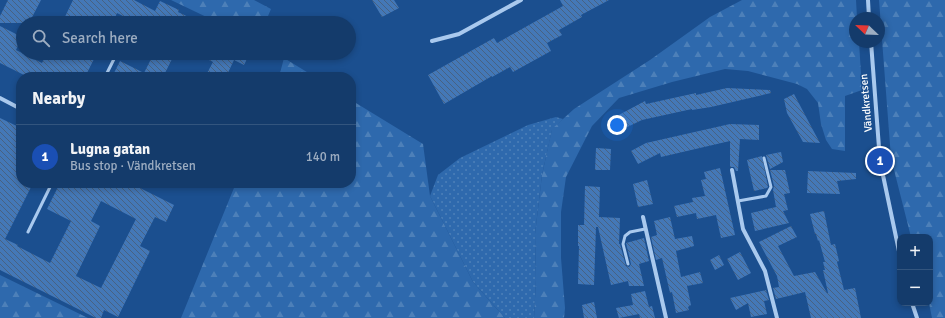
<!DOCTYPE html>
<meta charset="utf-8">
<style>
body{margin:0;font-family:Signika,sans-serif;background:#1d4271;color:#f1f3f6}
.controls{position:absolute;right:12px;bottom:12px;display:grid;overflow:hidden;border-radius:8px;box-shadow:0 2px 6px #0003}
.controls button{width:36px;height:36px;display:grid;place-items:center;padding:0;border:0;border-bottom:1px solid #33557e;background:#143b6b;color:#f1f3f6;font:20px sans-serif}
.compass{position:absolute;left:849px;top:12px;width:36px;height:36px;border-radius:50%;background:#143b6b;box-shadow:0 2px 6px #0003;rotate:293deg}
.you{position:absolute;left:617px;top:125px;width:14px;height:14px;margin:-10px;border:3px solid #fff;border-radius:50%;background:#1a73e8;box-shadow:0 0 0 6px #1a73e833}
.badge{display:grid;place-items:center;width:26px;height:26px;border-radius:50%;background:#8abfa5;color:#fff;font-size:13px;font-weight:700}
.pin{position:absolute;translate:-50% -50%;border:2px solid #fff;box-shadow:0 1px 4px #0006}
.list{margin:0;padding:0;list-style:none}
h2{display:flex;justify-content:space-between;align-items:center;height:52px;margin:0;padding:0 16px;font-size:17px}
h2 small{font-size:13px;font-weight:400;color:#9dadc1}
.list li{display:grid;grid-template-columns:26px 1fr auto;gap:12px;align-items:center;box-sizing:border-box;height:64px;padding:0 16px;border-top:1px solid #33557e}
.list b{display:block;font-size:15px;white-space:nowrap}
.list p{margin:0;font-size:13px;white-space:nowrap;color:#9dadc1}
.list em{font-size:13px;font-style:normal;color:#9dadc1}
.icon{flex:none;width:22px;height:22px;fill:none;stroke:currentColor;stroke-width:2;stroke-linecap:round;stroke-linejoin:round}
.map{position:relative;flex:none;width:945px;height:318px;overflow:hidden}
.search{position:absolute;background:#143b6b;box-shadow:0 2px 6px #0003;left:16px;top:16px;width:340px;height:44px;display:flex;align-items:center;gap:10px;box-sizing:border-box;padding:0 14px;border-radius:22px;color:#9dadc1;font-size:15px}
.panel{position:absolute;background:#143b6b;box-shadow:0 2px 6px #0003;left:16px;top:72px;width:340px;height:116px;border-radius:16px}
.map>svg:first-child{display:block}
</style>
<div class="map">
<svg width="945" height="318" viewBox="0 0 945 318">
<defs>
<pattern id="grass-dots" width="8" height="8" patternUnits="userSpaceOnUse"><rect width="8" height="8" fill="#2e69ad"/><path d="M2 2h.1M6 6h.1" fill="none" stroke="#4d80b9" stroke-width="1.8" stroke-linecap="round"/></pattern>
<pattern id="forest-firs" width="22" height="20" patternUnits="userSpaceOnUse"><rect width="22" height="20" fill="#2e69ad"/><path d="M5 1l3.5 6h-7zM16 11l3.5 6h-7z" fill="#4d80b9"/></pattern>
<pattern id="building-back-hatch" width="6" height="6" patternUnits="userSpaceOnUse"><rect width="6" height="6" fill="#4478b7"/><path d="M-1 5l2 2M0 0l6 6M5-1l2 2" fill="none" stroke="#486282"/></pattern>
</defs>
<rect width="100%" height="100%" fill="#1b4f8f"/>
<path fill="url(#grass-dots)" d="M556,117L563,119L552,130L542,175L535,234L536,279L534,318H505L473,282L430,196L438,175L460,158L528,125Z"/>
<path fill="url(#forest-firs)" d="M171,0H254L271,9L265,23H219Z
M742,0H856L857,18H855V42H859L862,90L845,96V151L832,149L826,140L821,124L818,103L807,89L797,84L748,71L725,69L672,82L619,98L592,126L566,177L561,212V258L565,308L564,318H534L536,279L535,234L542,175L552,129L574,109L650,60L710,17Z
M879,0H945V318H932L929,303H930V237H911L891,158Z
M284,58L315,77H279Z
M351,100L423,144L430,196L473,282L505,318H181L236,183H351Z
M0,275L88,318H0Z"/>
<path fill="url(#building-back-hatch)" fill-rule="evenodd" d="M8,0H41L29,23H0V16Z
M73,0H134L155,11L160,1L179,10L178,12L201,23H137L117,13L113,23H62Z
M372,0H394L399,8L382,17Z
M560,0H609L581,15L582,17L559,30L562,35L547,43L551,51L513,72L510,67L492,77V76L444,104L428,75L494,38L497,43L563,6Z
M0,26L22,37L16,50L42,63L47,53H97L85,77H28L0,63Z
M154,53H175L163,77H112L120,61L144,73Z
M195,53H250L244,65L234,60L226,77H205L213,62Z
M727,88L770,90L771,93L711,107L692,110V109L642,120L621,130L615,117L645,101L646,104L696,93V95Z
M794,94L813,130L820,143L803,142L787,113L784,99Z
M0,118L21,128V183H33L5,239L18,245L17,246L50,263L71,221L47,209L60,183H130L174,205L166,222L155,217L140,246L150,251L118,317L104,310L101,318H96L0,270ZM101,201L136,219L101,288L76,276L100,226L91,221Z
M730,124L759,125V140L740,139L738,171H736L734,167H730V141L661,157L660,153L638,164L631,151L646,143Z
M596,148L611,149L610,170H595Z
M781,152L783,162L770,169L766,155Z
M762,156L768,187L767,188L754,191L747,160Z
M720,168L735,235L721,238L716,215L697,219L696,213L677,217L674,206L693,202L692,198L705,196L701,180L706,179L704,172Z
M770,170H785L790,193L784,194L788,210L783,211L789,223L755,231L751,213L776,207L773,190L774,186Z
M808,171L856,173V179L837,181L840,194L807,193Z
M647,180L653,204L638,207L633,184Z
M585,186L600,187L599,217L620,218L619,244H620L626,266L629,267L631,264L626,243L644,238L649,261L639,264L644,286H629L628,281L611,285L598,227H596L594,285L578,284L579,246H578V225H584Z
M824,211L831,245L835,244L839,261L837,262L844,290L855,288L861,318H811L805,292L776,299L773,288L779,287L777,276L759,242L791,226L797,237L778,246L794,276L815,272L827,293H828L823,270H825L823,262H825L819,240L818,241L816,234H815L810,214Z
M670,217L675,239L692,236L694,246L676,251L681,277L700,272L703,283L687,286L691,305L688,307L689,310L676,313L672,292L670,293L662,258L656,260L651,237L657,235L654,221Z
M740,252L751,273L738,280L727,259Z
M719,255L724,265L715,270L710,260Z
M766,290L769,300L764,301L767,314L751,317L748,303L736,310L730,298Z
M645,291L649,307L652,306L655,318H640L639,314L619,318L616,308L633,305L631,294Z
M594,302L597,318H584L582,305Z"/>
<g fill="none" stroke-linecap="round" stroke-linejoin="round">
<path stroke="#a9c9ee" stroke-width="3" d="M105,77L117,53
M738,201L766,196L771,187L764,158
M28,232L52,183
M628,264L623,244L625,236L630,232L645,229"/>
<path stroke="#a9c9ee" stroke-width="4" d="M868,0L869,18
M432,41L459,34L521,0
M871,42L880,161L900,256
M0,98L21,109
M732,170L743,229L765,271L777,318
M643,217L666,318
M912,303L917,318"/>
</g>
<g text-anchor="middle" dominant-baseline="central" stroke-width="3" stroke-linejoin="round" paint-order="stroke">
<g font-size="11" fill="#fff" stroke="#1b4f8f">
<text transform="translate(866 103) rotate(-95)">Vändkretsen</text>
</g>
</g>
</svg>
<div class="controls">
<button>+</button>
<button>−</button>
</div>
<svg class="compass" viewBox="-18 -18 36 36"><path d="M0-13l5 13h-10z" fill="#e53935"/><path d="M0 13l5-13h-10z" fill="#9dadc1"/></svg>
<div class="you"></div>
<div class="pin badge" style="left:880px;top:161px;background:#1a4fb4">1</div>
<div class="search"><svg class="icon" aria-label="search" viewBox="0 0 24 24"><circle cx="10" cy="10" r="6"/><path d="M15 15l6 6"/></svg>Search here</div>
<section class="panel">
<h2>Nearby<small></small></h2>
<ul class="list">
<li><span class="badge" style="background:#1a4fb4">1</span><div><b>Lugna gatan</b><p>Bus stop · Vändkretsen</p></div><em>140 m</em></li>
</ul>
</section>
</div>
